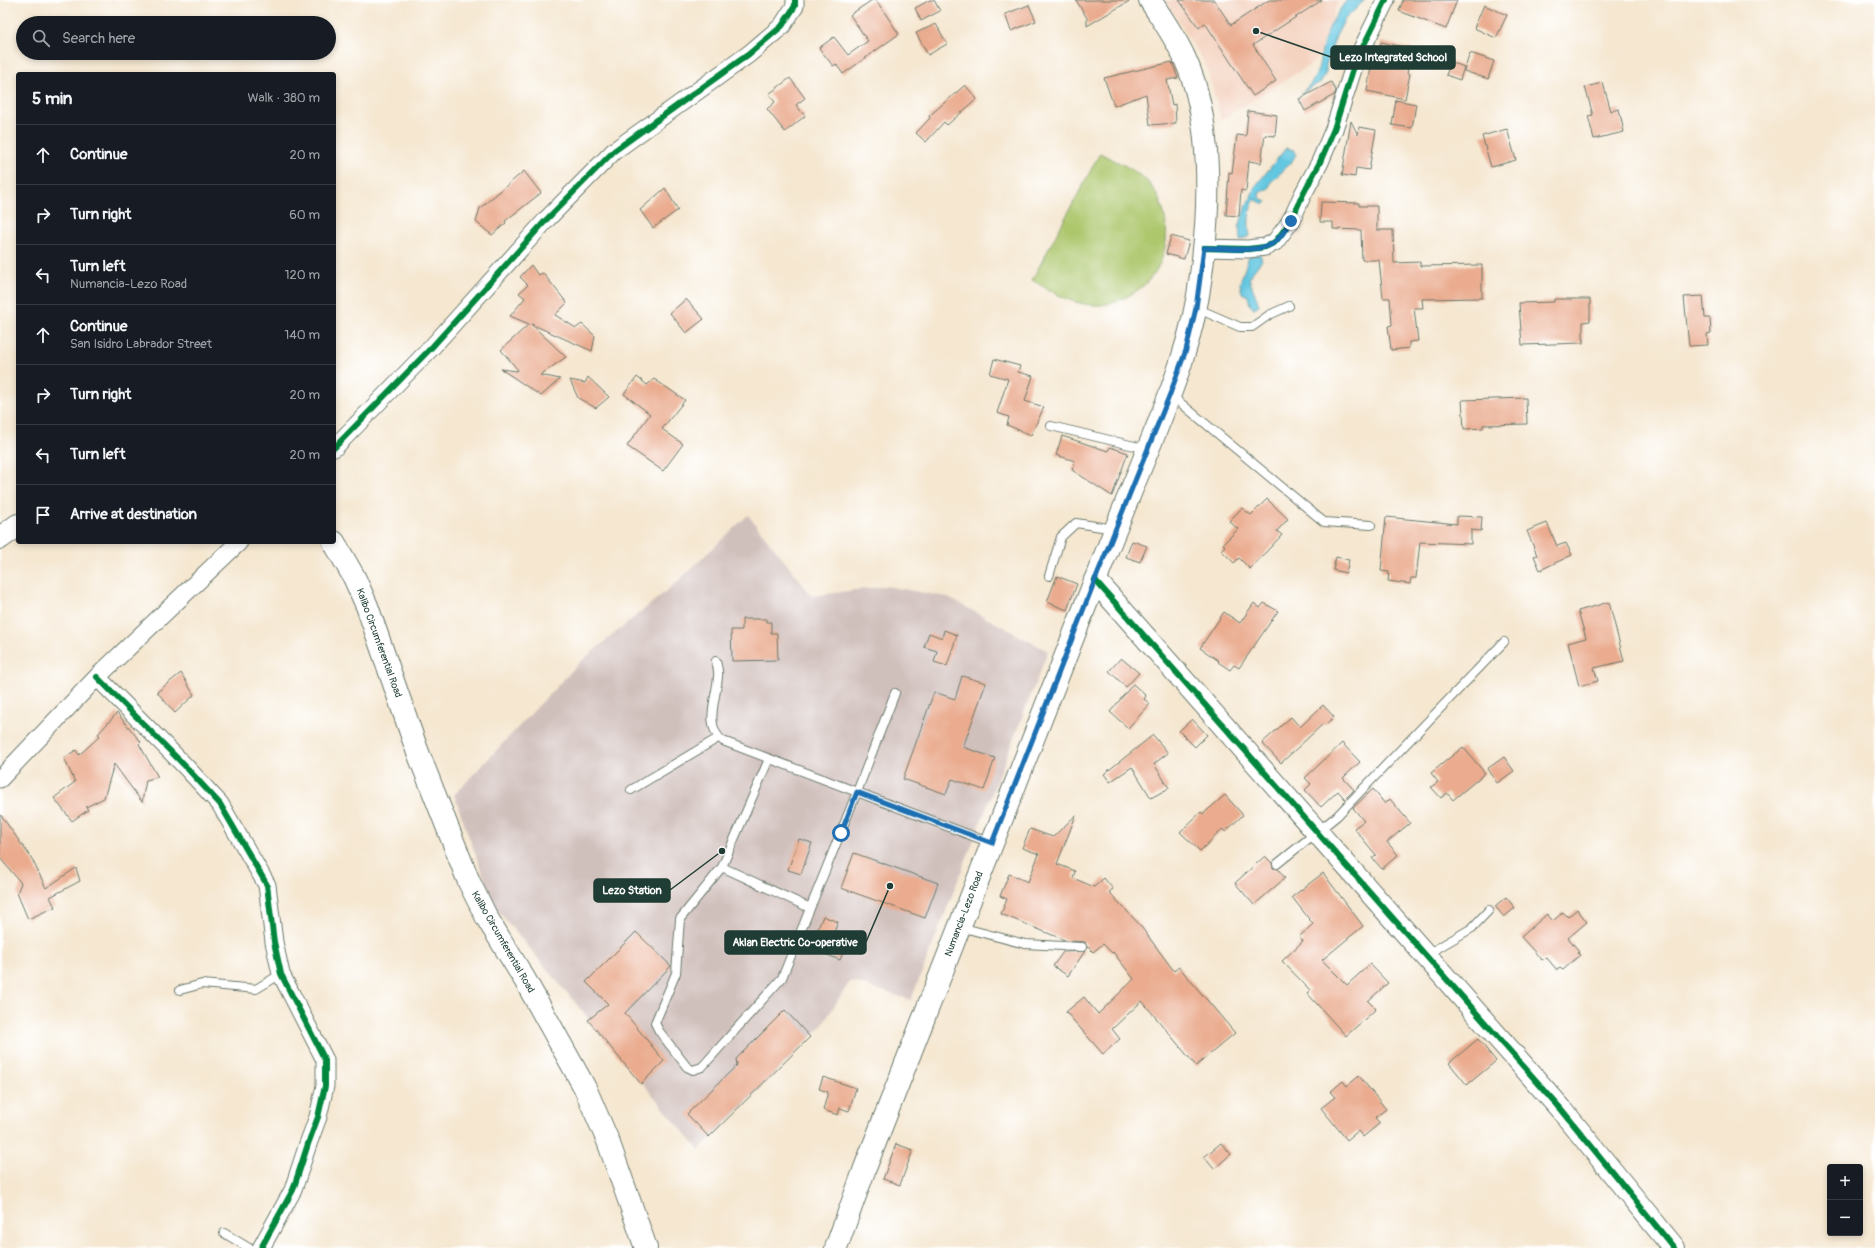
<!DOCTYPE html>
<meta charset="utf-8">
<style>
body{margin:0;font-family:Pangolin,sans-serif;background:#20242c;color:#f1f3f6}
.controls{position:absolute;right:12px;bottom:12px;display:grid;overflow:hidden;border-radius:4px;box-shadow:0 2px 6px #0003}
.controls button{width:36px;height:36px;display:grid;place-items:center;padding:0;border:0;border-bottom:1px solid #363941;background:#171b24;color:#f1f3f6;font:20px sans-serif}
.stop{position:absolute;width:12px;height:12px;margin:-9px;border:3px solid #1f6fb2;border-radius:50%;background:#fff}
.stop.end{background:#1f6fb2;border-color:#fff;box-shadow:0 1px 4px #0008}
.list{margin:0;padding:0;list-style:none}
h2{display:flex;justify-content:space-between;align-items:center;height:52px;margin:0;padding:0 16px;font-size:17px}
h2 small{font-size:13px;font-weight:400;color:#9ea1a6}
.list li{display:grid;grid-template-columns:26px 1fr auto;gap:12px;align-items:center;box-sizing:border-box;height:60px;padding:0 16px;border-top:1px solid #363941}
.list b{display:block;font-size:15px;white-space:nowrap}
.list p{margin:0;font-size:13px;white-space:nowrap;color:#9ea1a6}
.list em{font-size:13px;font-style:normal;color:#9ea1a6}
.icon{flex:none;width:22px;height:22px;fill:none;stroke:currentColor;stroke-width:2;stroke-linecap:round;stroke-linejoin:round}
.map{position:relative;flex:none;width:1875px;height:1248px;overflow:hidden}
.search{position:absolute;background:#171b24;box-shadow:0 2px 6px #0003;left:16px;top:16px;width:320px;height:44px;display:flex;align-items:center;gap:10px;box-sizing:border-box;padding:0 14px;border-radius:22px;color:#9ea1a6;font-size:15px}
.panel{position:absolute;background:#171b24;box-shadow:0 2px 6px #0003;left:16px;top:72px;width:320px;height:472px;border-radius:4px}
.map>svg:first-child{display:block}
</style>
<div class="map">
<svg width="1875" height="1248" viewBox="0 0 1875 1248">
<rect width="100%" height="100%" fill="#fff"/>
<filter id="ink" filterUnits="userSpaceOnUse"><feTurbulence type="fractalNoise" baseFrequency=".025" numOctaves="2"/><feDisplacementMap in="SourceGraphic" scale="8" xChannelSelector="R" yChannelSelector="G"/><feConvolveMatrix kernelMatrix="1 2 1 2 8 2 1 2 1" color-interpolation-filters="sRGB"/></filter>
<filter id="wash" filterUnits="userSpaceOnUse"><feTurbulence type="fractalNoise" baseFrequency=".012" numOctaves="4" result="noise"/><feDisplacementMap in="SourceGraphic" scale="16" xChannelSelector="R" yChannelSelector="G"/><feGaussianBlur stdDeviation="0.9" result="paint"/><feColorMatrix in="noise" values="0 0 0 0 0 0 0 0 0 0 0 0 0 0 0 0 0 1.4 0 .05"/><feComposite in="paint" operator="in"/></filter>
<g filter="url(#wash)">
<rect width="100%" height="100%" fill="#f5e7d0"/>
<path fill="#f4d3c0" d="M1165,0H1339L1316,61L1221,120L1207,67Z"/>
<path fill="#d0c0bc" d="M748,515L812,596L886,586L947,597L1048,651L911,1000L850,981L821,1027L699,1150L494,906L454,795L580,662L676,583Z"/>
<path fill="#adc76d" stroke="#668250" d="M1100,153C1118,163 1142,171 1154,190C1177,227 1168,276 1128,296C1117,302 1105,306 1093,305C1070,304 1051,291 1032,280Z"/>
<path fill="#64c7e1" stroke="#42828a" d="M1347,0H1365L1345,19L1336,36L1326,65V72L1321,82L1300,94C1322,76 1317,66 1324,41C1328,27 1338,11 1347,0Z
M1286,148L1294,150L1296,154L1291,163L1271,182L1269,188L1259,193L1260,198L1267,202L1264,205L1255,199C1248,209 1248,225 1250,236L1240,240L1239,227L1246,205L1250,200L1254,188Z
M1260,254L1262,260L1249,277C1251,287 1256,294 1259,305L1254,308L1250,305L1248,296L1242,293L1240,283L1249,256Z"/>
<g id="blocks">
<path fill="#eaab8e" d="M872,0H876L899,34L843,74L836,64L833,66L819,48L834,37L848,55L868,41L850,15Z
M930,0H934L940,11L921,21L915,8Z
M1076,0H1131L1087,26V18Z
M1179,0H1214L1231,25L1269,0H1322L1253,45L1276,81L1253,96L1205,23L1199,28Z
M1403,0H1457L1446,29L1399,11Z
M1029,5L1036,21L1011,31L1005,14Z
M1484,5L1507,15L1496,38L1474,28Z
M936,24L947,44L928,55L916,33Z
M1381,42L1412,49L1407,73L1410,74L1405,99L1367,91L1371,67H1376Z
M1470,53L1494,61L1488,79L1464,71Z
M1172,62L1178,78L1167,80L1172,105L1175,104L1176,123L1150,125L1146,94L1114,106L1104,78Z
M1451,62L1464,67L1460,80L1446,75Z
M790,78L805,98L796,105L805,116L785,132L767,109L775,102L769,94Z
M1331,82L1336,91L1334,95L1305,111L1299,99Z
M1603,83L1611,111L1619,109L1624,132L1594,139L1588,116L1593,115L1585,87Z
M965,85L977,99L947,125L944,122L926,142L916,133L930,118L929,116Z
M1396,100L1416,104L1412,128L1392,125Z
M1248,111L1277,115L1275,136L1265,135L1261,163L1249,161L1246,191L1241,190L1239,216L1226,215L1229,172L1232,173L1237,135L1246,136Z
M1351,121L1358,135L1359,127L1376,130L1369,170L1356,168L1355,177L1342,175Z
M1507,129L1516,160L1491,167L1482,136Z
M524,171L541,193L505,221L506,223L492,235L476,222L480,208Z
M665,188L678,210L653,228L640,210Z
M1321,202L1359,203V206H1377V230H1393L1394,263L1420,262V266L1482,265V298L1422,299L1423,308H1414L1418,341L1409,342V348L1391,350L1388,326L1392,325L1390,298H1383L1379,260H1362L1361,230L1333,229V222H1320Z
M1171,236L1189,241L1184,259L1166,254Z
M531,265L538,275L543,273L567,303L555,315L576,328L582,324L595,336L592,351L531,324L566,357L540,375L560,379L541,396L501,369L517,371L518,370L501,350L529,324L510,316L525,298L519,293L528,285L520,277Z
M1703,296L1705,318H1710L1711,333L1707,334L1708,345L1689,346L1684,297Z
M686,299L704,319L686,333L670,313Z
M1554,299H1590V321L1583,322V343L1522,345L1519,303L1554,302Z
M994,359L1020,366L1018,372L1033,376L1025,401L1044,407L1031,435L1007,425L1009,417L997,413L1008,379L990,374Z
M588,377L609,397L596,408L578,398L570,380L585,383Z
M637,377L647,385L654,379L685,400L662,429L683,444L663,471L627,446L650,414L624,394Z
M1526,398L1527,424L1483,425V428L1464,429L1462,400Z
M1062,436L1108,451L1110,447L1128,453L1112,496L1072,470L1075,461L1056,455Z
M1267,499L1288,519L1277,531L1282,535L1250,569L1239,558L1234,563L1221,550L1225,546L1223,544L1238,529L1229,521L1242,508L1251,515Z
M1457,516L1482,517L1481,531L1471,530V544L1420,542L1416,578H1411L1410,584L1388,581L1389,572L1381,571L1386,517L1457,524Z
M1547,523L1557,546L1566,543L1572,555L1540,570L1534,556L1537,555L1527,531Z
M1132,541L1147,546L1140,562L1126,557Z
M1336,557L1349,560L1346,573L1333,570Z
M1057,576L1077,584L1067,610L1047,602Z
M1609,602L1624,661L1594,668L1598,681L1579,686L1568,643L1586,638L1578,611Z
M1254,603L1260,608L1264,603L1278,611L1239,668L1234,665L1230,670L1218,662L1219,661L1200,648L1224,612L1240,623Z
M742,619H767V622H771V633H777L778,660L732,661L731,630H742Z
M944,630L957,635L947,666L934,662L937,651L924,647L929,633L942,638Z
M1121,658L1139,673L1126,687L1109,671Z
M181,673L194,695L175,713L157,692Z
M962,676L986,683L963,747L995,758L984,790L952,779L946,794L903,779L934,692L955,699Z
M1133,684L1146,696L1144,699L1150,704L1128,728L1110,712Z
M1323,705L1334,717L1325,725L1323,724L1281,763L1262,743L1291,717L1300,727Z
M117,713L141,742L139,744L158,777L146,780L142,802L114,764L104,798L86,807L88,810L72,821L54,798L75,782L64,758L76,750L79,755L100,736L98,734Z
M1192,719L1207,735L1195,747L1179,731Z
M1153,735L1168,753L1154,764L1169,788L1151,798L1132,767L1110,782L1104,774Z
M1342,743L1360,762L1343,778L1354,790L1345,799L1338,791L1321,807L1305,790L1311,784L1305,778Z
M1463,747L1485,773L1453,800L1447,793L1441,798L1431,787L1438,782L1431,773Z
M1504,757L1514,771L1497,783L1487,769Z
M1373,789L1385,804L1390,799L1410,823L1387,842L1398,855L1382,869L1372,858L1376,855L1354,828L1364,821L1353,808Z
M1225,795L1243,815L1225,832L1223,829L1200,851L1180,832L1201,812L1203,814Z
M0,814L32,859L46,888L76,868L80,881L50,897L55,907L28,919L17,893L21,883L0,858Z
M1076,815L1057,864L1075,871L1073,878L1094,887L1104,878L1113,889L1109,892L1139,924L1174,971L1179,967L1235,1033L1196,1066L1142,1001L1112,1029L1120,1039L1103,1054L1066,1012L1084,997L1098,1014L1134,979L1113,952L1112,953L1103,944L1093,952L1088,947L1087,948L1085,942L1067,941L1001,914L1007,899L1000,896L1009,874L1028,882L1039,854L1022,848L1030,829L1053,837Z
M799,839L812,843L801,874L788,870Z
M854,853L938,883L925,918L841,888Z
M1265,856L1272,863L1273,868L1278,869L1285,878L1254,905L1235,883Z
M1323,873L1363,926L1322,960L1347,985L1370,964L1388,983L1368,1001L1376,1009L1346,1036L1307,993L1310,990L1282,961L1303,941L1299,937L1313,924L1292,897Z
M1506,897L1515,908L1504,917L1495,906Z
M1577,909L1587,922L1568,938L1579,951L1577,952L1580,955L1563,970L1560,968L1557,970L1546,957L1542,960L1521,937L1547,914L1553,921L1563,912L1568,917Z
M823,916L838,922L834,932L849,938L840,960L810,948Z
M636,932L671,966L625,1013L664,1061L641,1084L588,1020L608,1004L586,982Z
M1085,951L1068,976L1053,966L1063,952Z
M785,1010L810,1037L709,1137L687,1114L737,1065L736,1059Z
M1478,1039L1496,1061L1467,1085L1449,1063Z
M1359,1076L1386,1109L1375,1118L1380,1123L1363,1137L1358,1131L1347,1140L1321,1108L1335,1097L1330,1092L1343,1081L1347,1086Z
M823,1077L856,1088L849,1111L840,1108L838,1115L823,1110L828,1092L819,1089Z
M1221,1143L1231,1154L1214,1169L1204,1157Z
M896,1144L913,1150L900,1185L883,1179Z"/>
</g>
</g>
<g filter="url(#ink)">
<use href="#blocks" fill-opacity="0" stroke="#6a786b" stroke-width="1"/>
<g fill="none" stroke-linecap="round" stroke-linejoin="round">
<g stroke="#6a786b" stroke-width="10">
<path id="lane" d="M1196,308L1240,327H1252L1269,315L1289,306
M1171,395L1324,522L1371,525
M1051,426L1147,449
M1049,576L1061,537L1076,523L1114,529
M716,661C717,666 719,671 718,676C717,697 703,726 723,741L991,843
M769,759L722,867L680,919L676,973L655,1023L659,1031L687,1067L693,1070L702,1067L782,978L857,792L895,693
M631,790L718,738
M1277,864L1337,816L1504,642
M722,867L810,908
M960,927L1025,944L1082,947
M1426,955L1472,928L1489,910
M180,990L202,984L256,989L281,974
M224,1233L249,1248"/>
</g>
<g stroke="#6a786b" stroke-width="19">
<path id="street" d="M1204,248L1248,249L1265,247L1275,242L1291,221L1302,196L1320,162L1334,129L1355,63L1386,0
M334,448L432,347L547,219L614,151L749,54L782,26L795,6V0
M97,677L185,766L220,804L267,885L274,942L281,974L325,1060V1086L318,1117L308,1144L293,1190L261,1248
M0,779L97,677L239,542"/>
</g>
<g stroke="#6a786b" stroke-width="24">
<path id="secondary" d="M1095,580L1561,1109L1674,1248
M836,1248L865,1168C941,974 1017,780 1093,586C1111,540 1130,493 1149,447C1172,391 1194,335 1201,275C1210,209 1213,120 1185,59C1176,38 1162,19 1150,0"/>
</g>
<g stroke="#6a786b" stroke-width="24">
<path id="primary" d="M0,538L18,525
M334,542L354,577L367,606L417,750L469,882L487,918L525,980L585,1088L608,1141L646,1248"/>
</g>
<use href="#lane" stroke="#fff" stroke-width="8"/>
<use href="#street" stroke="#fff" stroke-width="17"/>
<use href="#secondary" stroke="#fff" stroke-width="22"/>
<use href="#primary" stroke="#fff" stroke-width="22"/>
<g stroke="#fff" stroke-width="8">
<path id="cycleway" d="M1204,248L1248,249L1265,247L1275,242L1291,221L1302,196L1320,162L1334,129L1355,63L1386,0
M334,448L432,347L547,219L614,151L749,54L782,26L795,6V0
M1095,580L1561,1109L1674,1248
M97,677L185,766L220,804L267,885L274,942L281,974L325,1060V1086L318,1117L308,1144L293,1190L261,1248"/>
</g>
<use href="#cycleway" stroke="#00873e" stroke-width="6"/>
</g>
</g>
<g fill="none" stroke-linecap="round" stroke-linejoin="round" filter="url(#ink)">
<path stroke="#1f6fb2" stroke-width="5" d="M841,833L857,792L992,843L1095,580L1170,394L1186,350L1196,308L1204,248C1223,248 1262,254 1276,241C1282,236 1286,228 1291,221"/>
</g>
<g text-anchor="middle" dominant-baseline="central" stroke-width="4" stroke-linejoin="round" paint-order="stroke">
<g font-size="10" fill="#1f3d34" stroke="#fff">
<text transform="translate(379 643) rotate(70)">Kalibo Circumferential Road</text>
<text transform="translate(964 914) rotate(-69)">Numancia-Lezo Road</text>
<text transform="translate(503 942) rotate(60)">Kalibo Circumferential Road</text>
</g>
</g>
<path fill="none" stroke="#1f3d34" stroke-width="1.5" d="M1256 31L1331 57M722 851L670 890M890 886L866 942"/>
<g fill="#1f3d34" stroke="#fff" stroke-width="1.5">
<circle cx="1256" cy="31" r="4"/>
<circle cx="722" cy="851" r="4"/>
<circle cx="890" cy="886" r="4"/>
</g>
<g fill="#1f3d34" stroke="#1f3d34" stroke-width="1.5">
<rect x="1331" y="46" width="124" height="23" rx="4"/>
<rect x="594" y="879" width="76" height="23" rx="4"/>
<rect x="725" y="931" width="141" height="23" rx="4"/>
</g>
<g font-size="11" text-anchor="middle" font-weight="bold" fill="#fff">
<text x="1393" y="61">Lezo Integrated School</text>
<text x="632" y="894">Lezo Station</text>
<text x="795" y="946">Aklan Electric Co-operative</text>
</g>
</svg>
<div class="controls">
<button>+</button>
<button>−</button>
</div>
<div class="stop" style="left:841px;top:833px"></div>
<div class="stop end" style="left:1291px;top:221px"></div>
<div class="search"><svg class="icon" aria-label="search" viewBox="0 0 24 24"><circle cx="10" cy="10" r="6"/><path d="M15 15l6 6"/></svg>Search here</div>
<section class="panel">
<h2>5 min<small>Walk · 380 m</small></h2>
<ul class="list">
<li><svg class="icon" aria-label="ahead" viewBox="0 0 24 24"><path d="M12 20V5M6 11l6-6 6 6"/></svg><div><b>Continue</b></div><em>20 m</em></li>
<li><svg class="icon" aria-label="right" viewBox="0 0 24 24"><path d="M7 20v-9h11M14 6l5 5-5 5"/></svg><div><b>Turn right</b></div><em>60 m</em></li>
<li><svg class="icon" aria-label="left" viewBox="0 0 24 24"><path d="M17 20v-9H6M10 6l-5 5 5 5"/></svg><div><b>Turn left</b><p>Numancia-Lezo Road</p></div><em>120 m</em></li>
<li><svg class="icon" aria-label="ahead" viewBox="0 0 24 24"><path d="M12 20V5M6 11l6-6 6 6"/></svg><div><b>Continue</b><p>San Isidro Labrador Street</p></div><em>140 m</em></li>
<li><svg class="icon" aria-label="right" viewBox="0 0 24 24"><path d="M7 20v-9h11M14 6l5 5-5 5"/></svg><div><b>Turn right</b></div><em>20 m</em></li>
<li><svg class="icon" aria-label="left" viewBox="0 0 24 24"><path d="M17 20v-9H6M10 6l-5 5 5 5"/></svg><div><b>Turn left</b></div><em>20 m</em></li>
<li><svg class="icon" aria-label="arrive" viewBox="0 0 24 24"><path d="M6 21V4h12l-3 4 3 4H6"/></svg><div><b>Arrive at destination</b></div></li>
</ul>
</section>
</div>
